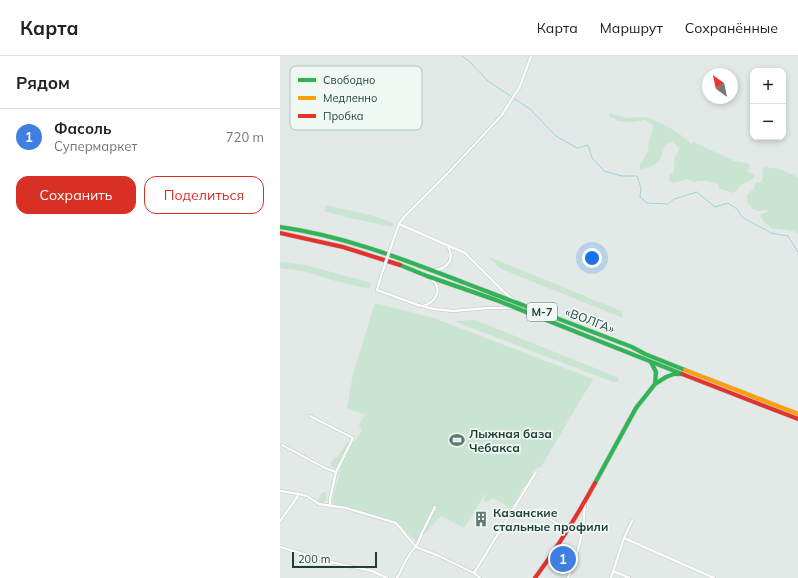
<!DOCTYPE html>
<html lang="ru">
<meta charset="utf-8">
<style>
body{margin:0;font-family:Mulish,sans-serif;background:#f6f6f6;color:#222}
.controls{position:absolute;right:12px;top:12px;display:grid;overflow:hidden;border-radius:8px;box-shadow:0 2px 6px #0003}
.controls button{width:36px;height:36px;display:grid;place-items:center;padding:0;border:0;border-bottom:1px solid #e0e0e0;background:#fff;color:#222;font:20px sans-serif}
.compass{position:absolute;left:422px;top:12px;width:36px;height:36px;border-radius:50%;background:#fff;box-shadow:0 2px 6px #0003;rotate:327deg}
.scale{position:absolute;left:12px;bottom:10px;width:85px;box-sizing:border-box;padding-left:4px;border:2px solid #1f3e36;border-top:0;font-size:11px;line-height:14px;white-space:nowrap;color:#1f3e36;-webkit-text-stroke:3px #f0f8f4;paint-order:stroke}
.you{position:absolute;left:312px;top:202px;width:14px;height:14px;margin:-10px;border:3px solid #fff;border-radius:50%;background:#1a73e8;box-shadow:0 0 0 6px #1a73e833}
.badge{display:grid;place-items:center;width:26px;height:26px;border-radius:50%;background:#d93025;color:#fff;font-size:13px;font-weight:700}
.pin{position:absolute;translate:-50% -50%;border:2px solid #fff;box-shadow:0 1px 4px #0006}
.list{margin:0;padding:0;list-style:none}
h2{display:flex;justify-content:space-between;align-items:center;height:52px;margin:0;padding:0 16px;font-size:17px}
h2 small{font-size:13px;font-weight:400;color:#767676}
.list li{display:grid;grid-template-columns:26px 1fr auto;gap:12px;align-items:center;box-sizing:border-box;height:56px;padding:0 16px;border-top:1px solid #e0e0e0}
.list b{display:block;font-size:15px;white-space:nowrap}
.list p{margin:0;font-size:13px;white-space:nowrap;color:#767676}
.list em{font-size:13px;font-style:normal;color:#767676}
.actions{display:flex;gap:8px;padding:12px 16px}
.actions a{flex:1;padding:9px 0;border:1px solid #d93025;border-radius:12px;text-align:center;font-size:14px;color:#d93025}
.actions .main{background:#d93025;color:#fff}
.map{position:relative;flex:none;width:518px;height:522px;overflow:hidden}
header{display:flex;align-items:center;gap:24px;box-sizing:border-box;height:56px;padding:0 20px;background:#fff;border-bottom:1px solid #e0e0e0}
header strong{font-size:19px}
nav{display:flex;gap:22px;margin-inline-start:auto;font-size:14px}
main{display:flex}
aside{flex:1;background:#fff}
.map>svg:first-child{display:block}
</style>
<header>
<strong>Карта</strong>
<nav><a>Карта</a><a>Маршрут</a><a>Сохранённые</a></nav>
</header>
<main>
<aside>
<h2>Рядом<small></small></h2>
<ul class="list">
<li><span class="badge" style="background:#3f7fe0">1</span><div><b>Фасоль</b><p>Супермаркет</p></div><em>720 m</em></li>
</ul>
<div class="actions"><a class="main">Сохранить</a><a>Поделиться</a></div>
</aside>
<div class="map">
<svg width="518" height="522" viewBox="0 0 518 522">
<rect width="100%" height="100%" fill="#e2e9e6"/>
<path fill="#cae4d2" d="M330,57C336,59 341,61 347,62C352,62 358,61 363,61C375,62 403,78 411,88L414,86L454,105L467,107L470,110L467,114L468,116L474,118V122L460,130L456,135L452,137L439,132L437,127C430,126 421,123 415,126L408,123L394,127L389,124V119L394,116V103L400,92L392,86L385,89C383,93 383,99 381,102C376,110 368,112 360,113V108L368,95L369,83L372,77L373,69L365,64L352,66L338,65L329,60Z
M485,111L500,113L518,121V178L514,175L491,172L482,163L480,159L487,156L488,154C485,154 483,154 481,155C474,156 470,150 467,146V139L474,132L476,127L481,126L483,121L482,114Z
M46,149L94,160L113,167V171L70,162L44,155Z
M207,200L341,255L343,262L221,213Z
M0,206L26,209L91,227L89,233L52,224L23,215L0,212Z
M95,247L154,262L313,323L261,411L253,414L252,417L253,418L241,435L231,453L229,452V453L225,449L213,442L207,446L203,445L206,438H205L184,472L161,460L137,486L115,465L55,449L52,446L62,406L69,394L66,397L56,413L51,410V406C53,403 57,401 59,398C63,392 66,387 73,383L75,385L82,374L79,371L80,366L85,359L67,352L73,318Z
M195,264L337,321L339,325L333,326L174,265Z
M43,436H46L47,440L46,444L41,448L39,446L38,443L41,438Z"/>
<g fill="none" stroke-linecap="round" stroke-linejoin="round">
<path stroke="#9ed2dc" stroke-width="1" d="M182,0L189,5L208,25L250,53L276,80L297,92L308,89L312,102L324,115L342,120H357L361,132L360,141L367,147L388,148L394,143L417,136L435,151L448,147L457,153L462,161L491,177L508,180L518,196"/>
<g stroke="#bfc6c3" stroke-width="3.5">
<path id="street" d="M119,168L185,197L222,234L235,245
M113,185L119,168L124,161L167,118L222,59L240,30L251,0
M156,214C170,211 174,202 168,190
M102,217L97,234L138,249L154,253L173,255L207,252H231
M143,250C145,249 149,248 151,246C159,240 160,230 152,224
M30,360L73,382L56,416L50,443V450
M2,389L45,412L56,416
M0,435L19,438L27,440L39,448L66,452L116,467L136,491L159,500L194,517L200,522
M262,458L287,474
M0,465L14,446L19,438
M344,482L434,522
M0,491L50,506L92,515L107,522
M333,515L349,522
M194,517L256,416
M117,522C122,514 128,496 136,491L142,477L155,451
M288,522L296,501L303,474L305,447
M331,522L344,482L352,465"/>
</g>
<g stroke="#bec7c4" stroke-width="5">
<path id="fast" d="M0,171C65,180 125,204 185,227C241,248 296,270 352,291L365,298L405,314
M120,209L147,220L216,244L402,318
M371,306L376,316L375,328
M315,427L356,352L375,328L386,321L394,318H401"/>
</g>
<g stroke="#bec7c4" stroke-width="5">
<path id="slow" d="M405,314L518,358"/>
</g>
<g stroke="#bec7c4" stroke-width="5">
<path id="jam" d="M0,177L63,191L120,209
M402,318L518,363
M255,522C277,492 297,460 315,427"/>
</g>
<use href="#street" stroke="#fbfcfb" stroke-width="2.5"/>
<use href="#fast" stroke="#30b455" stroke-width="4"/>
<use href="#slow" stroke="#ff9f0a" stroke-width="4"/>
<use href="#jam" stroke="#e5322d" stroke-width="4"/>
<g stroke="#bfc6c3" stroke-width="3.5" stroke-linecap="butt">
<path id="street-bridge" d="M102,217L113,185"/>
</g>
<use href="#street-bridge" stroke="#fbfcfb" stroke-width="2.5"/>
</g>
<defs>
<g id="stadium-bare" transform="scale(1.2)"><path d="M0-5a6.5 5 0 1 0 0 10a6.5 5 0 1 0 0-10ZM-3.5-1.8h7v3.6h-7Z" fill="#637a74" stroke="#f0f8f4" stroke-width="2.5" paint-order="stroke"/></g>
<g id="building-bare" transform="scale(1.2)"><path d="M-4-6H4V6H1V3H-1V6H-4ZM-2.5-4.3h1.7v1.8h-1.7ZM.8-4.3h1.7v1.8H.8ZM-2.5-1h1.7V.8h-1.7ZM.8-1h1.7V.8H.8Z" fill="#637a74" stroke="#f0f8f4" stroke-width="2.5" paint-order="stroke"/></g>
</defs>
<g fill-rule="evenodd">
<use href="#stadium-bare" x="177" y="384"/>
<use href="#building-bare" x="201" y="463"/>
</g>
<g text-anchor="middle" dominant-baseline="central" stroke-width="3.5" stroke-linejoin="round" paint-order="stroke">
<rect fill="#f0f8f4" stroke="#5e766f" stroke-width="1" x="247" y="247" width="30" height="18" rx="3"/>
<g font-size="11" font-weight="bold" fill="#1f3e36">
<text x="262" y="256">М-7</text>
</g>
<g font-size="12" fill="#1f3e36" stroke="#f0f8f4">
<text transform="translate(310 264) rotate(21)">«ВОЛГА»</text>
</g>
<g font-size="12" font-weight="bold" fill="#1f3e36" stroke="#f0f8f4" text-anchor="start">
<text x="189" y="377">Лыжная база<tspan x="189" dy="14">Чебакса</tspan></text>
<text x="213" y="456">Казанские<tspan x="213" dy="14">стальные профили</tspan></text>
</g>
</g>
<rect x="10" y="10" width="132" height="64" rx="6" fill="#f0f8f4" stroke="#b1c0bb" stroke-width="1"/>
<rect x="18" y="22" width="18" height="4" fill="#30b455"/>
<rect x="18" y="40" width="18" height="4" fill="#ff9f0a"/>
<rect x="18" y="58" width="18" height="4" fill="#e5322d"/>
<g font-size="11" fill="#1f3e36">
<text x="43" y="28">Свободно</text>
<text x="43" y="46">Медленно</text>
<text x="43" y="64">Пробка</text>
</g>
</svg>
<div class="controls">
<button>+</button>
<button>−</button>
</div>
<svg class="compass" viewBox="-18 -18 36 36"><path d="M0-13l5 13h-10z" fill="#e53935"/><path d="M0 13l5-13h-10z" fill="#767676"/></svg>
<div class="scale">200 m</div>
<div class="you"></div>
<div class="pin badge" style="left:283px;top:503px;background:#3f7fe0">1</div>
</div>
</main>
